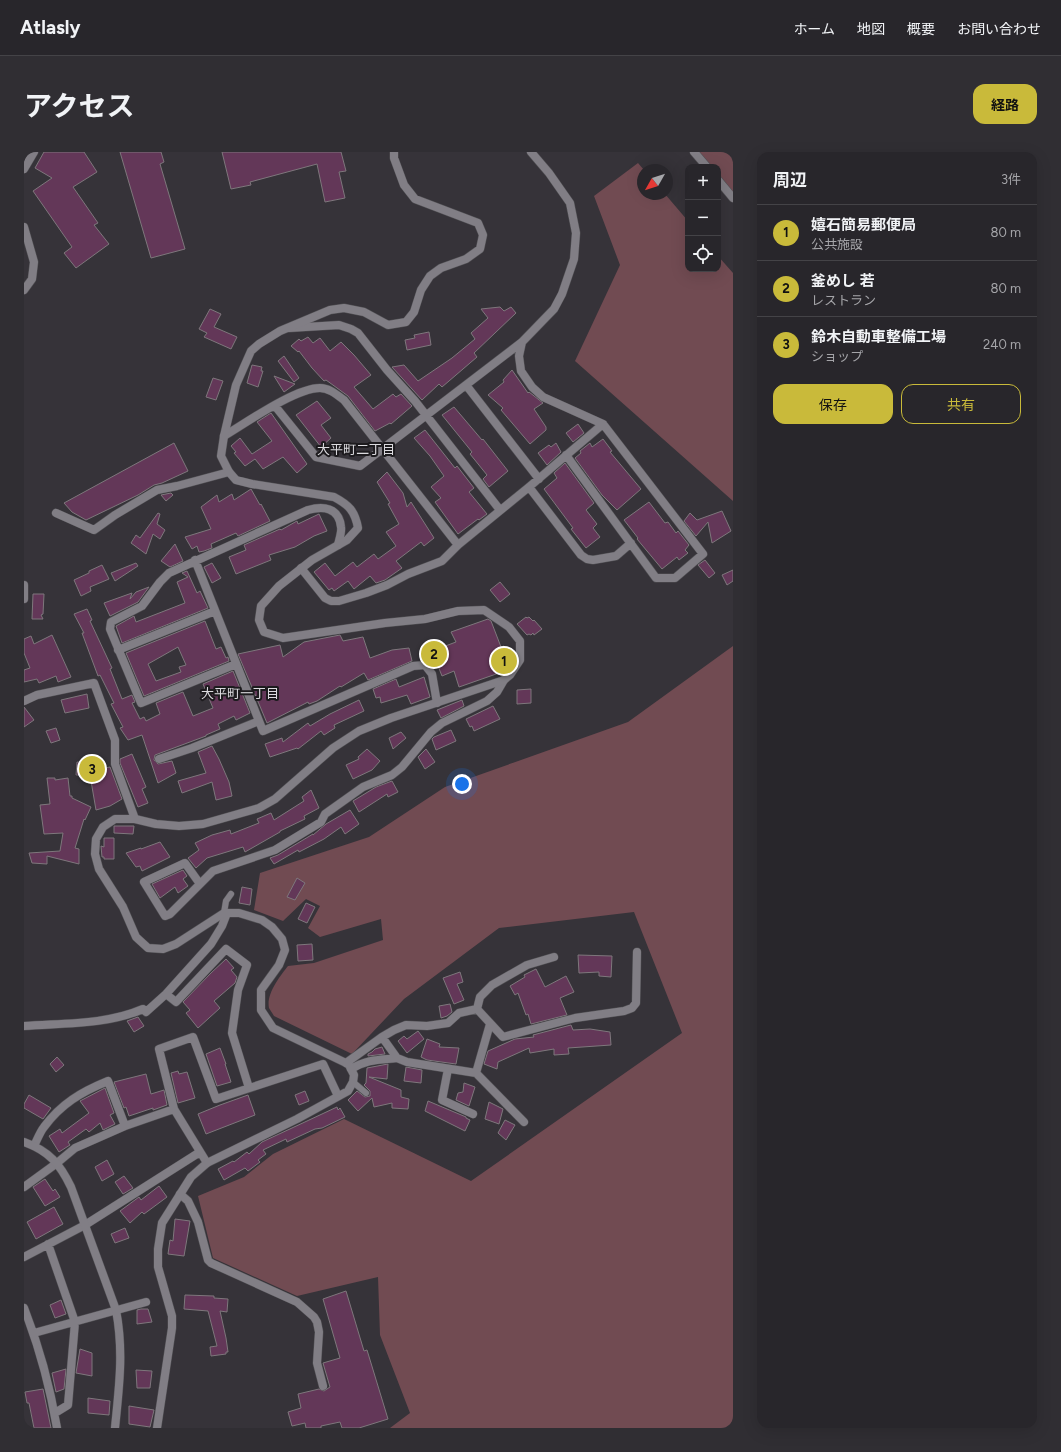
<!DOCTYPE html>
<html lang="ja">
<meta charset="utf-8">
<style>
body{margin:0;font-family:Figtree,"Noto Sans JP",sans-serif;background:#302e33;color:#f1f3f6}
.controls{position:absolute;right:12px;top:12px;display:grid;overflow:hidden;border-radius:8px;box-shadow:0 4px 16px #0002}
.controls button{width:36px;height:36px;display:grid;place-items:center;padding:0;border:0;border-bottom:1px solid #444347;background:#28262b;color:#f1f3f6;font:20px sans-serif}
.compass{position:absolute;left:613px;top:12px;width:36px;height:36px;border-radius:50%;background:#28262b;box-shadow:0 4px 16px #0002;rotate:231deg}
.you{position:absolute;left:438px;top:632px;width:14px;height:14px;margin:-10px;border:3px solid #fff;border-radius:50%;background:#1a73e8;box-shadow:0 0 0 6px #1a73e833}
.badge{display:grid;place-items:center;width:26px;height:26px;border-radius:50%;background:#c9ba3a;color:#111;font-size:13px;font-weight:700}
.pin{position:absolute;translate:-50% -50%;border:2px solid #fff;box-shadow:0 1px 4px #0006}
.list{margin:0;padding:0;list-style:none}
h2{display:flex;justify-content:space-between;align-items:center;height:52px;margin:0;padding:0 16px;font-size:17px}
h2 small{font-size:13px;font-weight:400;color:#a5a5a9}
.list li{display:grid;grid-template-columns:26px 1fr auto;gap:12px;align-items:center;box-sizing:border-box;height:56px;padding:0 16px;border-top:1px solid #444347}
.list b{display:block;font-size:15px;white-space:nowrap}
.list p{margin:0;font-size:13px;white-space:nowrap;color:#a5a5a9}
.list em{font-size:13px;font-style:normal;color:#a5a5a9}
.actions{display:flex;gap:8px;padding:12px 16px}
.actions a{flex:1;padding:9px 0;border:1px solid #c9ba3a;border-radius:12px;text-align:center;font-size:14px;color:#c9ba3a}
.actions .main{background:#c9ba3a;color:#111}
.icon{flex:none;width:22px;height:22px;fill:none;stroke:currentColor;stroke-width:2;stroke-linecap:round;stroke-linejoin:round}
.map{position:relative;flex:none;width:709px;height:1276px;overflow:hidden;border-radius:12px}
header{display:flex;align-items:center;gap:24px;box-sizing:border-box;height:56px;padding:0 20px;background:#28262b;border-bottom:1px solid #444347}
header strong{font-size:19px}
nav{display:flex;gap:22px;margin-inline-start:auto;font-size:14px}
.intro{display:flex;align-items:center;justify-content:space-between;box-sizing:border-box;height:96px;padding:0 24px}
h1{margin:0;font-size:28px}
.button{padding:10px 18px;border-radius:12px;background:#c9ba3a;color:#111;font-size:14px;font-weight:700}
main{display:flex;gap:24px;padding:0 24px}
aside{flex:1;background:#28262b;border-radius:12px;box-shadow:0 4px 16px #0002}
.map>svg:first-child{display:block}
</style>
<header>
<strong>Atlasly</strong>
<nav><a>ホーム</a><a>地図</a><a>概要</a><a>お問い合わせ</a></nav>
</header>
<div class="intro"><h1>アクセス</h1><a class="button">経路</a></div>
<main>
<div class="map">
<svg width="709" height="1276" viewBox="0 0 709 1276">
<rect width="100%" height="100%" fill="#363339"/>
<path fill="#714b52" d="M674,0H709V41L694,23V15H687Z
M614,11L620,18H619V42H641L664,69V117H694V104L709,121V349L551,209L596,113L570,44Z
M709,494V1276H366L386,1261L356,1183L354,1125L273,1144L189,1106L174,1044L220,1025L249,1002L320,967L447,1029L658,881L610,760L475,776L380,847L328,902L250,864C249,862 246,858 245,856C242,842 256,824 264,814L290,811L359,788L357,767L296,785L284,776L296,754L282,747L259,769L230,758L236,721L345,685L421,635L604,570Z"/>
<path fill="#633758" stroke="#7e777c" fill-rule="evenodd" d="M20,0H60L73,20L49,35L74,71L70,73L85,92L52,116L40,101L48,95L9,39L28,26L11,16Z
M96,0H137L140,10L136,12L161,97L127,106Z
M198,0H317L322,19L315,20L321,46L301,50L293,12L226,30L227,33L207,37Z
M476,155L480,159L487,155L492,161L450,201L453,205L418,235L415,232L398,248L368,215L380,213L394,229L428,206L451,187L447,181L464,166L457,157Z
M186,157L197,162L190,175L213,185L207,197L180,185L183,181L175,177Z
M405,180L407,193L383,198L381,188L391,186L390,183Z
M284,185L289,191L296,186L306,199L317,190L330,203L347,223L330,235L349,257L369,242L372,245L377,242L388,254L367,272L366,271L351,279L324,244L302,228L300,229L288,216L275,199L274,200L267,194L275,187L277,189Z
M260,204L275,226L270,230L254,209Z
M228,213L238,215L237,219H239L234,235L223,231Z
M488,218L504,241L505,240L519,251L510,257L522,275V278L506,292L477,258L479,256L464,243L480,230L479,228Z
M250,224L271,232L260,240Z
M189,226L199,229L192,248L182,245Z
M293,249L307,266L297,273L307,286L297,295L272,263Z
M430,255L458,288L459,287L484,319L465,335L459,327L463,323L446,302L448,300L418,263Z
M247,261L283,312L273,321L259,305L239,317L231,307L221,314L210,301L212,300L207,294L216,286L228,302L248,289L233,270Z
M554,272L560,281L549,290L542,281Z
M401,278L431,316L433,314L450,336L445,340L463,362L455,368L454,367L434,382L411,350L417,346L407,335L420,324L406,304L390,286Z
M579,287L588,299L586,300L617,337L593,358L578,343L551,306L557,301L556,299L566,291L568,295Z
M150,291L164,319L138,331L130,333L114,343L62,368L48,360L40,351Z
M532,291L537,300L523,313L514,301L525,293L527,295Z
M541,311L570,351L562,358L573,372L569,376L576,385L562,396L547,377L549,376L520,337L533,326L530,321Z
M363,320L379,341L383,355L387,350L410,386L400,394L397,390L372,409L378,416L361,428L352,431L346,424L330,437L324,429L310,439L308,436L305,438L290,420L301,411L311,424L329,410L333,415L350,402L354,407L372,394L362,380L375,372L364,352L366,351L353,330Z
M227,337L236,353L237,352L246,369L214,384L212,381L187,392L188,396L180,399L175,400L173,394L168,397L161,385L187,377L177,355L193,343L195,350L208,342L210,348Z
M147,341L149,343L142,349L137,343Z
M625,350L641,371L644,370L652,381L654,379L665,393L661,398L664,401L655,408L653,405L638,417L613,387L614,386L600,368Z
M698,359L707,379L688,391L684,370L672,384L660,369L666,361L673,368Z
M134,361L136,362L133,372L141,378L136,387L129,382L122,402L107,391L112,383L116,386Z
M295,362L303,379L290,384L271,395L245,403L247,408L212,422L205,405L222,398L220,393L256,377L257,378L273,369L274,372Z
M151,392L159,409L146,415L137,409Z
M681,408L691,421L685,426L674,413Z
M112,411L114,414L91,429L87,421Z
M188,411L197,426L188,431L180,415Z
M78,413L85,427L66,435L67,439L57,444L50,428L65,421V419Z
M709,418V429L703,433L698,423Z
M163,419L173,441L176,439L184,456L98,491L92,474L110,464L112,470L161,451L153,430L164,425L158,421Z
M476,430L486,442L476,450L466,438Z
M125,435L114,450L86,464L80,451L108,441L106,447L112,440Z
M9,442H20L19,462L17,463L19,467H8Z
M63,457L68,468L66,469L88,516L86,517L98,547L108,543L111,550L108,551L116,567L120,565L122,569L136,562L132,551L159,540L169,564L189,556L179,532L209,519L226,561L212,568L210,564L194,572L196,577L182,583V584L131,603L130,608L134,612L148,609L152,621L134,631L118,583L104,588L96,576L99,575L87,552L90,551L76,523L74,524L58,481H60L50,462Z
M502,465L503,466L505,465L509,469L510,468L518,477L510,483L509,481L507,483L505,482L503,483L493,472Z
M464,467L467,469L477,495L480,494L487,511L486,514L474,519L475,521L435,535L430,519L418,524L408,499L432,490L427,480Z
M181,469L192,497L197,495L202,506L204,505L205,509L120,544L102,501ZM154,495L162,513L155,515L157,520L132,529L124,512Z
M28,483L47,525L34,530L32,524L15,531L13,527L0,530V518L6,516L0,501V487L7,484L10,492Z
M316,483L319,489L339,485L346,506L368,498L385,496L388,509L344,528L340,521L317,535L316,534L293,549L285,552L284,550L243,571L214,502L256,493L259,505L280,490Z
M400,525L406,545L387,552L383,543L357,551L356,545L352,546L349,537L372,527L375,535Z
M507,537V551L493,552V538Z
M63,542L65,556L41,561L37,548Z
M335,548L340,559L310,573L311,576L300,583L297,579L274,597L273,596L246,605L241,592L258,586L259,590L284,571L286,574L306,562Z
M438,548L440,554L417,566L413,558Z
M469,554L476,567L450,579L448,574L446,575L442,567Z
M0,555L10,568L0,575Z
M32,576L36,588L27,591L22,579Z
M427,578L432,589L412,598L408,587L410,585Z
M377,580L382,586L369,597L365,586Z
M188,594L195,607L205,630L208,644L192,648L188,630L158,641L154,629L182,621L174,600Z
M343,597L356,609L348,618L329,627L322,613L335,607L334,605Z
M402,597L411,610L401,617L394,605Z
M108,602L122,635L118,637L124,651L114,655L96,611V607Z
M53,610L76,611V617L86,615L98,647L86,654L72,658L66,623H52Z
M23,626H31V628L44,626L46,644H48V646L67,655L61,668L60,667L51,696L55,697V712L23,704V712L8,711L5,701L36,699L39,681L20,682L16,653L26,652Z
M368,629L374,640L364,645L363,642L335,660L329,649L352,635Z
M287,638L295,656L280,664L281,667L256,679V680L221,700L219,695L183,706L172,716L164,706L175,698L171,691L188,683L206,678L207,682L235,671L233,667L247,661L250,668L280,649L278,645Z
M326,658L335,672L321,682L317,675L300,687L275,700L274,698L250,712L246,706L254,703L289,682V683L302,672Z
M90,674H110L109,682L90,681Z
M80,686H90V707H80V705H78L77,694L80,695Z
M136,690L146,705L118,719L116,714L112,715L102,701L117,696V697Z
M159,718L163,724L159,727L164,734L154,741L151,735L136,746L128,732Z
M273,726L281,731L271,748L263,745Z
M218,735L228,737L226,753L215,751Z
M282,751L291,755L283,771L274,767Z
M288,792L289,808L274,809L273,793Z
M554,803L588,804L587,825L575,824V820L555,821Z
M202,807L210,816L207,818L213,825L211,831L190,849L196,856L174,876L162,861L166,858L159,850L187,821Z
M512,817L521,835L542,824L550,840L536,846L543,863L507,872L504,862L502,863L494,841L491,843L486,834L501,825L500,823Z
M436,820L439,830L433,832L440,848L430,852L419,826Z
M426,852L428,860L423,864L417,866L415,854Z
M114,865L120,874L110,880L103,869Z
M547,873L549,878L566,877L586,880L587,893L544,896L545,902L530,903V897L506,901L505,896L474,910L473,917L460,912L464,899L491,887L510,885L509,883Z
M394,879L400,887L383,901L374,889L380,884L383,887Z
M403,887L416,892L415,895L435,896L432,912L403,908L397,905Z
M358,895L361,902L344,904V902L348,900L351,897Z
M196,896L202,912H201L207,930L193,934L182,902Z
M33,905L40,913L32,920L26,912Z
M364,912L363,927L345,925L377,938V945L385,947L384,957L368,956V951L350,955L348,946L334,959L324,948L333,939L341,945L346,944V939L340,933L342,931L343,916Z
M382,915L398,918L397,931L380,929Z
M154,919L155,922L163,920L171,946L154,951L147,921Z
M122,922L127,942L140,938L143,953L129,958V956L105,964L102,955L100,956L90,930Z
M440,931L451,935L445,954L432,948L434,941L439,940Z
M81,936L90,961L86,963L91,972L79,978L76,971L65,980L62,977L44,990L46,993L35,1000L25,984L36,977L38,981L65,961L56,949Z
M281,939L285,949L275,953L271,943Z
M5,943L27,956L19,967L0,956V952Z
M224,943L231,963L182,982L174,962L196,953Z
M404,949L442,965V966L446,968L441,979L401,959Z
M465,950L479,957L475,972L461,967Z
M313,955L314,958L316,956L321,965L298,976L291,977L263,990L262,987L239,998L242,1002L234,1008L236,1010L224,1019L221,1016L200,1028L194,1017L209,1009L210,1010L223,1000L225,1002L238,990Z
M481,968L491,973L482,988L474,981Z
M83,1008L90,1022L78,1029L71,1015Z
M100,1024L109,1036L99,1042L91,1030Z
M21,1027L29,1039L31,1037L36,1045L21,1054L9,1035Z
M135,1034L143,1045L120,1062L118,1060L106,1071L96,1059L115,1045L117,1048Z
M30,1055L39,1072L12,1087L3,1070Z
M151,1067L166,1069L160,1104L144,1102L146,1088L149,1089Z
M101,1076L105,1086L91,1091L87,1082Z
M322,1139L340,1199L343,1198L364,1267L335,1276H318L316,1270L297,1274V1276H282L281,1271L268,1274L264,1260L277,1256L274,1242L295,1237L300,1239L306,1235L299,1211L316,1206L299,1147Z
M161,1143L190,1144V1146L204,1147L203,1160L196,1159L202,1186L204,1200H202V1202L187,1204L186,1195L193,1194L184,1159L160,1157Z
M37,1148L42,1162L31,1166L26,1153Z
M117,1157H124L128,1170L113,1172V1158Z
M56,1197L68,1201V1224L52,1221Z
M42,1217L40,1237L32,1240L28,1221Z
M112,1218L128,1219L126,1236H113Z
M19,1237L27,1276H10L5,1251H3L1,1240Z
M64,1246L86,1249L85,1263L64,1261Z
M105,1254L130,1258L126,1275L105,1272Z"/>
<g fill="none" stroke-linecap="round" stroke-linejoin="round">
<g stroke="#525155" stroke-width="7">
<path id="service" d="M200,761L202,749L207,742
M329,930L342,941"/>
</g>
<g stroke="#525155" stroke-width="9">
<path id="minor" d="M507,0L525,21L546,51L552,81L550,107L538,142L530,157L498,190L495,204L497,219L508,235L519,245L579,272
M670,0L683,15
M0,17L10,0
M694,28L709,46
M0,75L10,110L8,127L0,138
M265,176L315,173L327,177L334,181L363,218L391,249L476,358
M442,233L515,327
M251,254L292,305L336,314L498,190
M200,284C222,271 271,236 296,236C305,236 312,242 320,248L434,393
M505,335L557,403L563,407L569,408L592,404L607,391
M32,361L70,378L91,363L133,338L153,334L205,320
M171,408L239,579L389,514L401,513L408,522L413,551
M277,416L301,446L307,449H315L342,441L363,433L384,422L418,409L434,393L505,335L579,272L679,402L651,426H632L542,303
M0,433V447
M94,498L191,459
M212,512L117,551L86,477L87,470L118,454L136,430L145,421L284,358C299,354 315,355 317,375C318,380 315,388 314,393
M0,549L13,543L70,531L91,588V612L111,667
M135,607L168,596L235,569
M176,732L161,711L120,730L141,764L146,762L189,719L251,698L297,670L301,662L339,635L368,623L378,615L407,580L418,571L463,549L473,540L480,528
M530,805L503,813L468,833L456,845L453,857L479,885L551,866L600,859L608,856L612,851L613,800
M142,842L152,850L202,797L223,813L214,838L208,881L225,936
M0,874C40,871 82,873 119,857L122,860L142,842L187,792L198,774L203,761
M358,885L373,906L383,910L452,921L500,970
M322,911L358,885L370,878L382,873L403,874L424,871L435,861L453,857
M327,917C343,907 355,908 373,906
M424,917L418,948L449,962
M452,921L466,872
M10,994C13,988 16,980 20,975C37,952 57,940 84,929L101,974
M183,1011L150,957L135,897L169,885L192,947L299,912L314,944
M0,1035L33,1011L51,996L101,974L150,957
M156,1042L164,1049L174,1070L184,1108L187,1111L273,1150L290,1165L293,1170L295,1180L293,1211L299,1234
M24,1092L51,1170L44,1253L31,1261
M0,1105L61,1073L176,1000
M0,1156C15,1194 26,1235 33,1276
M10,1181L122,1150"/>
</g>
<g stroke="#525155" stroke-width="9">
<path id="tertiary" d="M0,990C25,999 36,1012 47,1035L92,1158C100,1200 95,1235 91,1276
M133,1276L148,1176V1164L134,1115V1097L138,1071L167,1025L183,1011L273,967L324,939L329,930L330,923L325,913L322,911L249,876L237,858V838L255,813L261,798L258,787L248,775L238,768L215,761H200L152,792L139,797L124,796L112,785L99,755L75,717L71,702L72,687L79,675L91,667H111L132,672L155,674L179,672L235,656L251,647L309,596L335,579L367,566L480,528L486,523L496,508V489L485,475L460,458L434,459L401,467L361,471L259,486L240,480L235,468L237,454L255,434L288,408L323,388L334,376C331,359 325,353 310,345L228,332L212,328L205,320L197,304L200,284L212,233L227,199L235,192L256,179L306,158L320,156L340,160L364,173L382,170L390,160L397,138L406,124L417,116L442,107L456,97L459,83L454,71L391,47L380,33L370,6V0"/>
</g>
<use href="#service" stroke="#817e85" stroke-width="6"/>
<use href="#minor" stroke="#817e85" stroke-width="8"/>
<use href="#tertiary" stroke="#817e85" stroke-width="8"/>
</g>
<g text-anchor="middle" dominant-baseline="central" stroke-width="4" stroke-linejoin="round" paint-order="stroke">
<g font-size="13" fill="#dcdbdf" stroke="#1d1b1e">
<text x="332" y="297">大平町二丁目</text>
<text x="216" y="541">大平町一丁目</text>
</g>
</g>
</svg>
<div class="controls">
<button>+</button>
<button>−</button>
<button><svg class="icon" aria-label="locate" viewBox="0 0 24 24"><circle cx="12" cy="12" r="6"/><path d="M12 2v4M12 18v4M2 12h4M18 12h4"/></svg></button>
</div>
<svg class="compass" viewBox="-18 -18 36 36"><path d="M0-13l5 13h-10z" fill="#e53935"/><path d="M0 13l5-13h-10z" fill="#a5a5a9"/></svg>
<div class="you"></div>
<div class="pin badge" style="left:480px;top:509px">1</div>
<div class="pin badge" style="left:410px;top:502px">2</div>
<div class="pin badge" style="left:68px;top:617px">3</div>
</div>
<aside>
<h2>周辺<small>3件</small></h2>
<ul class="list">
<li><span class="badge">1</span><div><b>嬉石簡易郵便局</b><p>公共施設</p></div><em>80 m</em></li>
<li><span class="badge">2</span><div><b>釜めし 若</b><p>レストラン</p></div><em>80 m</em></li>
<li><span class="badge">3</span><div><b>鈴木自動車整備工場</b><p>ショップ</p></div><em>240 m</em></li>
</ul>
<div class="actions"><a class="main">保存</a><a>共有</a></div>
</aside>
</main>
